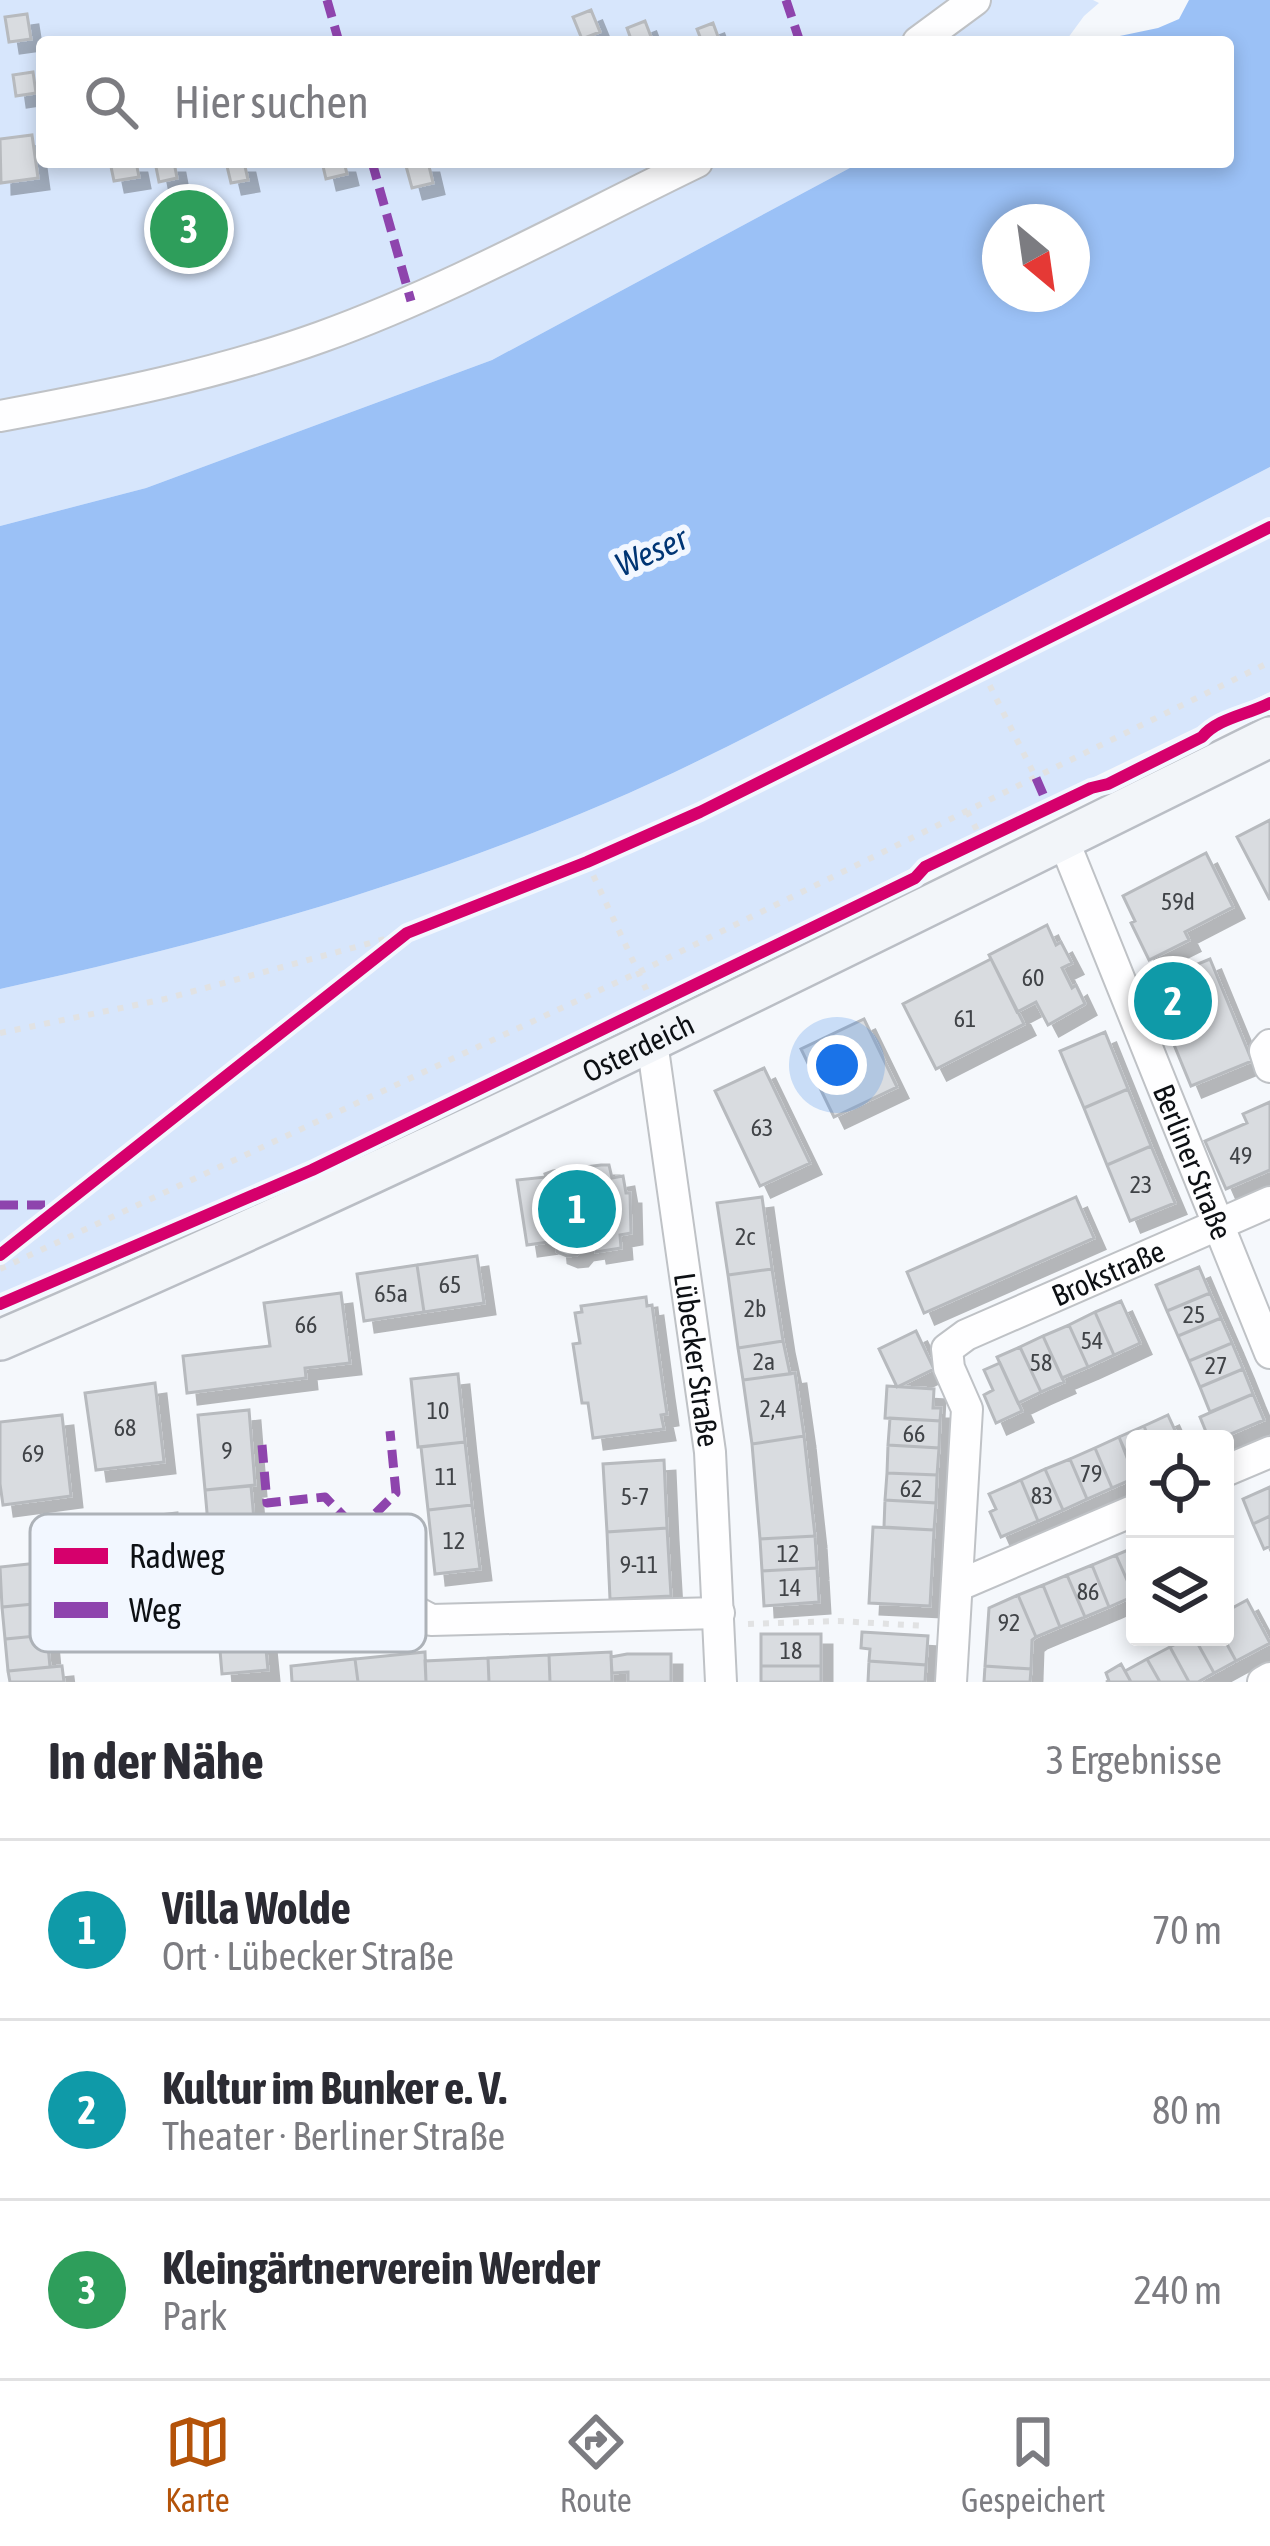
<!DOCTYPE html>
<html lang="de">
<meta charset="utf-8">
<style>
body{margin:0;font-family:"Asap Condensed",sans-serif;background:#f7f7f7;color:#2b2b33}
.controls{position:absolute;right:36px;bottom:36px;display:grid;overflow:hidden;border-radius:12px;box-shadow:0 6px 18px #0003}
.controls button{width:108px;height:108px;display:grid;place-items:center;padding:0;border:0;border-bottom:3px solid #e1e1e2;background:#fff;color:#2b2b33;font:60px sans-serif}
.compass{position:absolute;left:982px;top:204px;width:108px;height:108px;border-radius:50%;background:#fff;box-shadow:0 6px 18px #0003;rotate:151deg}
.you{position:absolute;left:837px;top:1065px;width:42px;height:42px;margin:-30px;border:9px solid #fff;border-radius:50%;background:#1a73e8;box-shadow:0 0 0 18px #1a73e833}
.badge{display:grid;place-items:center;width:78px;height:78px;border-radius:50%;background:#b45309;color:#fff;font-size:39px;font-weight:700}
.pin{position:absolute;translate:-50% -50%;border:6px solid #fff;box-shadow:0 3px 12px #0006}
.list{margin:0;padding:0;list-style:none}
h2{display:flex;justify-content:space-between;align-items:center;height:156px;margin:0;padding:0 48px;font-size:51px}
h2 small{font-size:39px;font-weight:400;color:#7c7c81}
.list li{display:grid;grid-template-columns:78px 1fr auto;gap:36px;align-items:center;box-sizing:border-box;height:180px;padding:0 48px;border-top:3px solid #e1e1e2}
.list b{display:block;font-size:45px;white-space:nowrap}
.list p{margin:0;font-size:39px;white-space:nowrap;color:#7c7c81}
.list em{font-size:39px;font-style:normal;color:#7c7c81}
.icon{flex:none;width:66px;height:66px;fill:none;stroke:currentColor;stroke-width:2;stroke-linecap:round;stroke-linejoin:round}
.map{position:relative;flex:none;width:1270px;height:1682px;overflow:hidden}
.search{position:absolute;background:#fff;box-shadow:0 6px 18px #0003;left:36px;right:36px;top:36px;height:132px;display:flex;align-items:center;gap:30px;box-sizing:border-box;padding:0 42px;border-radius:12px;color:#7c7c81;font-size:45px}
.sheet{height:696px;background:#fff}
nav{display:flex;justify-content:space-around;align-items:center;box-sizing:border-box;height:168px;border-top:3px solid #e1e1e2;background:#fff;font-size:33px;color:#7c7c81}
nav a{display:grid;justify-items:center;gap:6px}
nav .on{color:#b45309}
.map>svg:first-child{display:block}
</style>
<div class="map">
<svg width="1270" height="1682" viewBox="0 0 1270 1682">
<defs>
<filter id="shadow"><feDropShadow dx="11" dy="11" stdDeviation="0" flood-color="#0004"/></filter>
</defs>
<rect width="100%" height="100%" fill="#f5f8fc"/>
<path fill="#d7e6fc" d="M0,0H1093L1099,3L1084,16L1065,42H42V162H861L492,360L146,488L0,526Z
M1270,467V692L1034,806L644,1004L308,1162L0,1299V989C206,944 412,886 606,803C698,764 786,716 875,671C1006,603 1138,535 1270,467Z"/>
<path fill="#9bc1f6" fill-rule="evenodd" d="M1189,0H1270V467C1138,535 1006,603 875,671C786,716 698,764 606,803C412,886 206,944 0,989V526L146,488L492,360L861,162H1228V42H1091L1158,28L1179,19ZM1072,222V294H1000V222Z"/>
<path fill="#d9dce0" stroke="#b7babe" stroke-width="3" filter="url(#shadow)" d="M591,10L600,32L582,39L573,17Z
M27,14L31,39L9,42L5,17Z
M645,21L653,42H632L627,28Z
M713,23L720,42H702L697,29Z
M33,72L36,93L16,96L13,75Z
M32,135L38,178L1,183L0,139Z
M110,162H136L139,177L114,181Z
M155,162H174L177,178L159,182Z
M226,162H244L248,180L231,183Z
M322,162H344L347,174L326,179Z
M421,162H428L433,183L412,188L406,166Z
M1270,820V900L1237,837Z
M1206,853L1233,907L1185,932L1189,940L1149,960L1131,923L1135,921L1123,896Z
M1047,925L1056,945L1061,942L1072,963L1062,968L1072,988L1076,985L1085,1004L1048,1025L1036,1002L1017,1012L989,955Z
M991,959L1024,1024L936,1069L903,1004Z
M1210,959L1252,1061L1191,1086L1149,984Z
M864,1019L897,1087L834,1117L801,1049Z
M1105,1032L1128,1089L1084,1108L1060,1051Z
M764,1068L810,1163L760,1186L715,1091Z
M1128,1089L1151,1146L1107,1165L1084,1108Z
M1270,1102V1170L1226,1189L1205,1141L1247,1123L1243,1114Z
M1151,1146L1175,1203L1130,1221L1107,1165Z
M601,1165H609L612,1178L623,1176L626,1193H630L631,1233L620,1235L621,1248L596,1252L595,1247L582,1249L577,1255L567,1256L557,1252L556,1241L527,1245L517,1180L546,1177L545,1174L553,1171Z
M762,1197L772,1269L728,1275L717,1203Z
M1076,1197L1094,1238L924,1313L907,1272Z
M477,1256L484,1303L424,1312L417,1265Z
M417,1265L424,1312L364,1321L357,1274Z
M1199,1267L1210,1293L1167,1311L1156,1285Z
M772,1269L783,1341L738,1348L728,1275Z
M341,1293L350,1363L305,1368L306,1378L187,1393L183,1356L270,1346L264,1303Z
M1210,1293L1221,1318L1178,1336L1167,1311Z
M646,1297L647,1306L652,1305L663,1387L667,1414L661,1415L664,1429L593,1438L588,1403H582L573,1344L580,1343L575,1313L582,1312L581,1306Z
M1121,1301L1140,1343L1114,1355L1095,1312Z
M1095,1312L1114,1355L1088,1367L1069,1325Z
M1221,1318L1232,1343L1189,1361L1178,1336Z
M1069,1325L1088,1367L1062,1378L1043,1336Z
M916,1331L934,1369L897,1387L879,1349Z
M1043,1336L1064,1382L1041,1392L1020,1347Z
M783,1341L790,1374L743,1380L738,1348Z
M1232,1343L1243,1369L1200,1387L1189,1361Z
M1020,1347L1041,1392L1018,1403L997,1357Z
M1000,1363L1022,1411L996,1423L984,1395L993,1390L984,1370Z
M1243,1369L1253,1394L1210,1412L1200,1387Z
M795,1373L804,1436L752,1444L743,1380Z
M458,1374L465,1442L418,1447L411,1379Z
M155,1383L164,1462L96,1470L85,1393Z
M887,1386L934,1389L933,1408H941L940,1421L885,1418Z
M1253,1394L1264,1420L1219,1439H1209L1200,1417Z
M249,1410L255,1485L205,1490L198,1415Z
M62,1415L71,1496L3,1505L0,1484V1422Z
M1168,1415L1179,1439H1149L1144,1426Z
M890,1418L940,1421L939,1448L888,1445Z
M1144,1426L1149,1439H1135V1473L1119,1437Z
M804,1436L815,1536L760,1539L752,1444Z
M1119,1437L1135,1478L1112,1488L1095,1448Z
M465,1442L472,1505L428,1510L421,1447Z
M888,1445L939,1448L937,1475L887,1473Z
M1095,1448L1112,1488L1087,1499L1070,1459Z
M1070,1459L1087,1499L1063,1510L1045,1469Z
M664,1460L667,1528L607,1532L603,1464Z
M1045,1469L1063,1510L1038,1521L1021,1480Z
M887,1473L937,1475L936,1503L885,1500Z
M1021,1480L1038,1521L1001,1537L990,1512L996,1509L989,1494Z
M251,1486L255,1531L209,1535L205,1490Z
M1270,1487V1516L1253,1524L1243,1499Z
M885,1500L936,1503L934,1530L884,1527Z
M472,1505L480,1569L435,1574L428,1510Z
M177,1513L179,1535L144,1539L142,1517Z
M1270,1516V1546L1264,1549L1253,1524Z
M873,1527L934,1530L930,1606L869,1603Z
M667,1528L671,1596L610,1599L607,1532Z
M815,1536L817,1568L762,1571L760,1539Z
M1135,1547V1596H1134L1116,1555Z
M1116,1555L1134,1596L1109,1607L1092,1565Z
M48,1562L50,1582L42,1583L44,1603L2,1607L0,1567Z
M1092,1565L1109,1607L1085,1617L1067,1575Z
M817,1568L819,1602L764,1606L762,1571Z
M1067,1575L1085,1617L1060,1627L1043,1585Z
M1043,1585L1060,1627L1036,1637L1018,1595Z
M1018,1595L1036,1637L1032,1640L1031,1669L985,1666L989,1608Z
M261,1598L268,1670L222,1674L216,1603Z
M1247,1600L1270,1643L1236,1661L1223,1637L1225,1612Z
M44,1603L47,1635L5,1639L2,1607Z
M862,1632L928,1636L926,1665L869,1661L870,1649L861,1648Z
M761,1634H821V1666H761Z
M47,1635L50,1667L8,1671L5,1639Z
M1189,1637H1194L1214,1673L1198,1682H1189L1170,1647Z
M1194,1637H1223L1236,1661L1214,1673Z
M1170,1647L1189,1682H1160L1147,1659Z
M425,1652L426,1682H358L355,1659Z
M611,1652L612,1682H550L549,1655Z
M627,1654H671V1682H628V1672L612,1673L611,1657Z
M549,1655L550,1682H489L488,1658Z
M488,1658L489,1682H426L425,1661Z
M355,1659L358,1682H292L291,1666Z
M1147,1659L1160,1682H1131L1125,1671Z
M869,1661L926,1665L925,1682H868Z
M1121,1664L1131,1682H1106L1109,1681L1106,1673Z
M62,1666L64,1682H10L8,1671Z
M761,1666H821V1682H761Z
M985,1666L1031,1669L1030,1682H984Z"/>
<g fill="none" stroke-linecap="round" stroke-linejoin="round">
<g stroke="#bfc2c6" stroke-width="34">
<g id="minor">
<path d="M918,42L975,0"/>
<path d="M0,416C108,396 218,374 321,337C451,290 573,222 697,162"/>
<path id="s1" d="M1063,839L1270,1353"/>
<path id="s2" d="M652,1042L710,1452L721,1682"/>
<path d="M1270,1045L1265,1051L1270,1067"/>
<path d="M1225,1471L1270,1452"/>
<path d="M358,1531L366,1585L431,1620L719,1613"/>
<path d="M957,1586L1135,1510"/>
<path id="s3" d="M951,1682L967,1409L949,1368L947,1349L966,1335L1270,1202"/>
<path d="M1263,1682L1270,1678"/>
</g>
</g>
<g stroke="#babec5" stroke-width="44">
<g id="major">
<path id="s4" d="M0,1340C431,1155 850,945 1270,737"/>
</g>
</g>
<path stroke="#e1e2e3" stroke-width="6" stroke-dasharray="6 9" stroke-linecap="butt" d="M983,672L1036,778
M967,811L982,840
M587,862L654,1006
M0,1033L165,999L407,933L587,862L700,812L1270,527
M0,1255L405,936
M0,1269L639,972L1270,662
M748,1624L838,1621L926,1626"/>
<use href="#minor" stroke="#fefeff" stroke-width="30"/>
<use href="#major" stroke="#f2f5f9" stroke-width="39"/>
<path stroke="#8e44ad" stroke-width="9" stroke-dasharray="18 9" stroke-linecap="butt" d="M327,0L339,42
M786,0L800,42
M372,162L411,301
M1036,778L1049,808
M0,1205H64
M262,1445L267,1503L325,1497L358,1531L396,1493L390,1431"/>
<g stroke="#f2f7ff" stroke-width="20">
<path id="cycleway" d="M0,1255L407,933L587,862L700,812L1270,527
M0,1304L312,1170L915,878L925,867L1091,788L1108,784L1202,737C1218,718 1247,715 1270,703"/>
</g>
<use href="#cycleway" stroke="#d6006c" stroke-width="12"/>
</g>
<g text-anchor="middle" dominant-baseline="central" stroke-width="12" stroke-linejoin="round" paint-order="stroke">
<g font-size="24" fill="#404347">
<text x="1178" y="901">59d</text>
<text x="1033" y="977">60</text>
<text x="965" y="1018">61</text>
<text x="762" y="1127">63</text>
<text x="1241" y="1155">49</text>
<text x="1141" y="1184">23</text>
<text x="745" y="1236">2c</text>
<text x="450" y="1284">65</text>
<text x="391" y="1293">65a</text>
<text x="755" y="1308">2b</text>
<text x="1194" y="1314">25</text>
<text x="306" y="1324">66</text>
<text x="1092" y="1340">54</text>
<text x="764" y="1361">2a</text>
<text x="1041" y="1362">58</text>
<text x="1216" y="1365">27</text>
<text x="773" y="1408">2,4</text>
<text x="438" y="1410">10</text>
<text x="125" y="1427">68</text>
<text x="914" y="1433">66</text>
<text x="227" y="1450">9</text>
<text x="33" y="1453">69</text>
<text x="1091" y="1473">79</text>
<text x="446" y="1476">11</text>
<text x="911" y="1488">62</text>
<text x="1042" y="1495">83</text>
<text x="635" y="1496">5-7</text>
<text x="454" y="1540">12</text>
<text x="788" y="1553">12</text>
<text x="639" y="1564">9-11</text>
<text x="790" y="1587">14</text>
<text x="1088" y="1591">86</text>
<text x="1009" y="1622">92</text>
<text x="791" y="1650">18</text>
</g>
<g font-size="30" fill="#0d1014" stroke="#f2f7ff">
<text stroke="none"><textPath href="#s4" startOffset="702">Osterdeich</textPath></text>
<text stroke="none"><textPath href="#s1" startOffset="348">Berliner Straße</textPath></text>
<text stroke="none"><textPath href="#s3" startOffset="516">Brokstraße</textPath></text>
<text stroke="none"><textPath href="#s2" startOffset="321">Lübecker Straße</textPath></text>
</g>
<g font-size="33" font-style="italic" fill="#003574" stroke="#f2f7ff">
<text transform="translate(651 551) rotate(-24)">Weser</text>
</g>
</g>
<rect x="30" y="1514" width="396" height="138" rx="18" fill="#f2f7ff" stroke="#adb2b8" stroke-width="3"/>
<rect x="54" y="1548" width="54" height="16" fill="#d6006c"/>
<rect x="54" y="1602" width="54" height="16" fill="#8e44ad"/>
<g font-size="33" fill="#0d1014">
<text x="129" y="1568">Radweg</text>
<text x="129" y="1622">Weg</text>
</g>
</svg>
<div class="controls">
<button><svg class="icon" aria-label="locate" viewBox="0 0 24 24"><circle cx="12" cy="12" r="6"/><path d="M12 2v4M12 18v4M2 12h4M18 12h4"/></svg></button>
<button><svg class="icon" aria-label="layers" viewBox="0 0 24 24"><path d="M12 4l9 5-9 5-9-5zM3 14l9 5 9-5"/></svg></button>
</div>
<svg class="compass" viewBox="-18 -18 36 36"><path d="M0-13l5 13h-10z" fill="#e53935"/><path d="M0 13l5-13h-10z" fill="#7c7c81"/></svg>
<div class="you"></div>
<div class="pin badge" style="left:577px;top:1209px;background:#0f9aa8">1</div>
<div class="pin badge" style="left:1173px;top:1001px;background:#0f9aa8">2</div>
<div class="pin badge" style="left:189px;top:229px;background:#2e9e5b">3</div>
<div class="search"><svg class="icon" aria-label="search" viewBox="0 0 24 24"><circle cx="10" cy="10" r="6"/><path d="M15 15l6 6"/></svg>Hier suchen</div>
</div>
<section class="sheet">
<h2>In der Nähe<small>3 Ergebnisse</small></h2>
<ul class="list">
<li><span class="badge" style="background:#0f9aa8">1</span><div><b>Villa Wolde</b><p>Ort · Lübecker Straße</p></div><em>70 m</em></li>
<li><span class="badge" style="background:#0f9aa8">2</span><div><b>Kultur im Bunker e. V.</b><p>Theater · Berliner Straße</p></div><em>80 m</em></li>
<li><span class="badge" style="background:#2e9e5b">3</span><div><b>Kleingärtnerverein Werder</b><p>Park</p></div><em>240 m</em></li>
</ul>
</section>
<nav>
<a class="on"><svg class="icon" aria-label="map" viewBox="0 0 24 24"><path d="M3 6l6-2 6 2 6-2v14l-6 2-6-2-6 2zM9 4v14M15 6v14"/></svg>Karte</a>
<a><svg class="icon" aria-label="directions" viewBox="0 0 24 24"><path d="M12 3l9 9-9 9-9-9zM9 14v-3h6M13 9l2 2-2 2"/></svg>Route</a>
<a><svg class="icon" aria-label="saved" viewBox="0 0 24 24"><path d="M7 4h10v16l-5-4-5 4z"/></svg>Gespeichert</a>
</nav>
